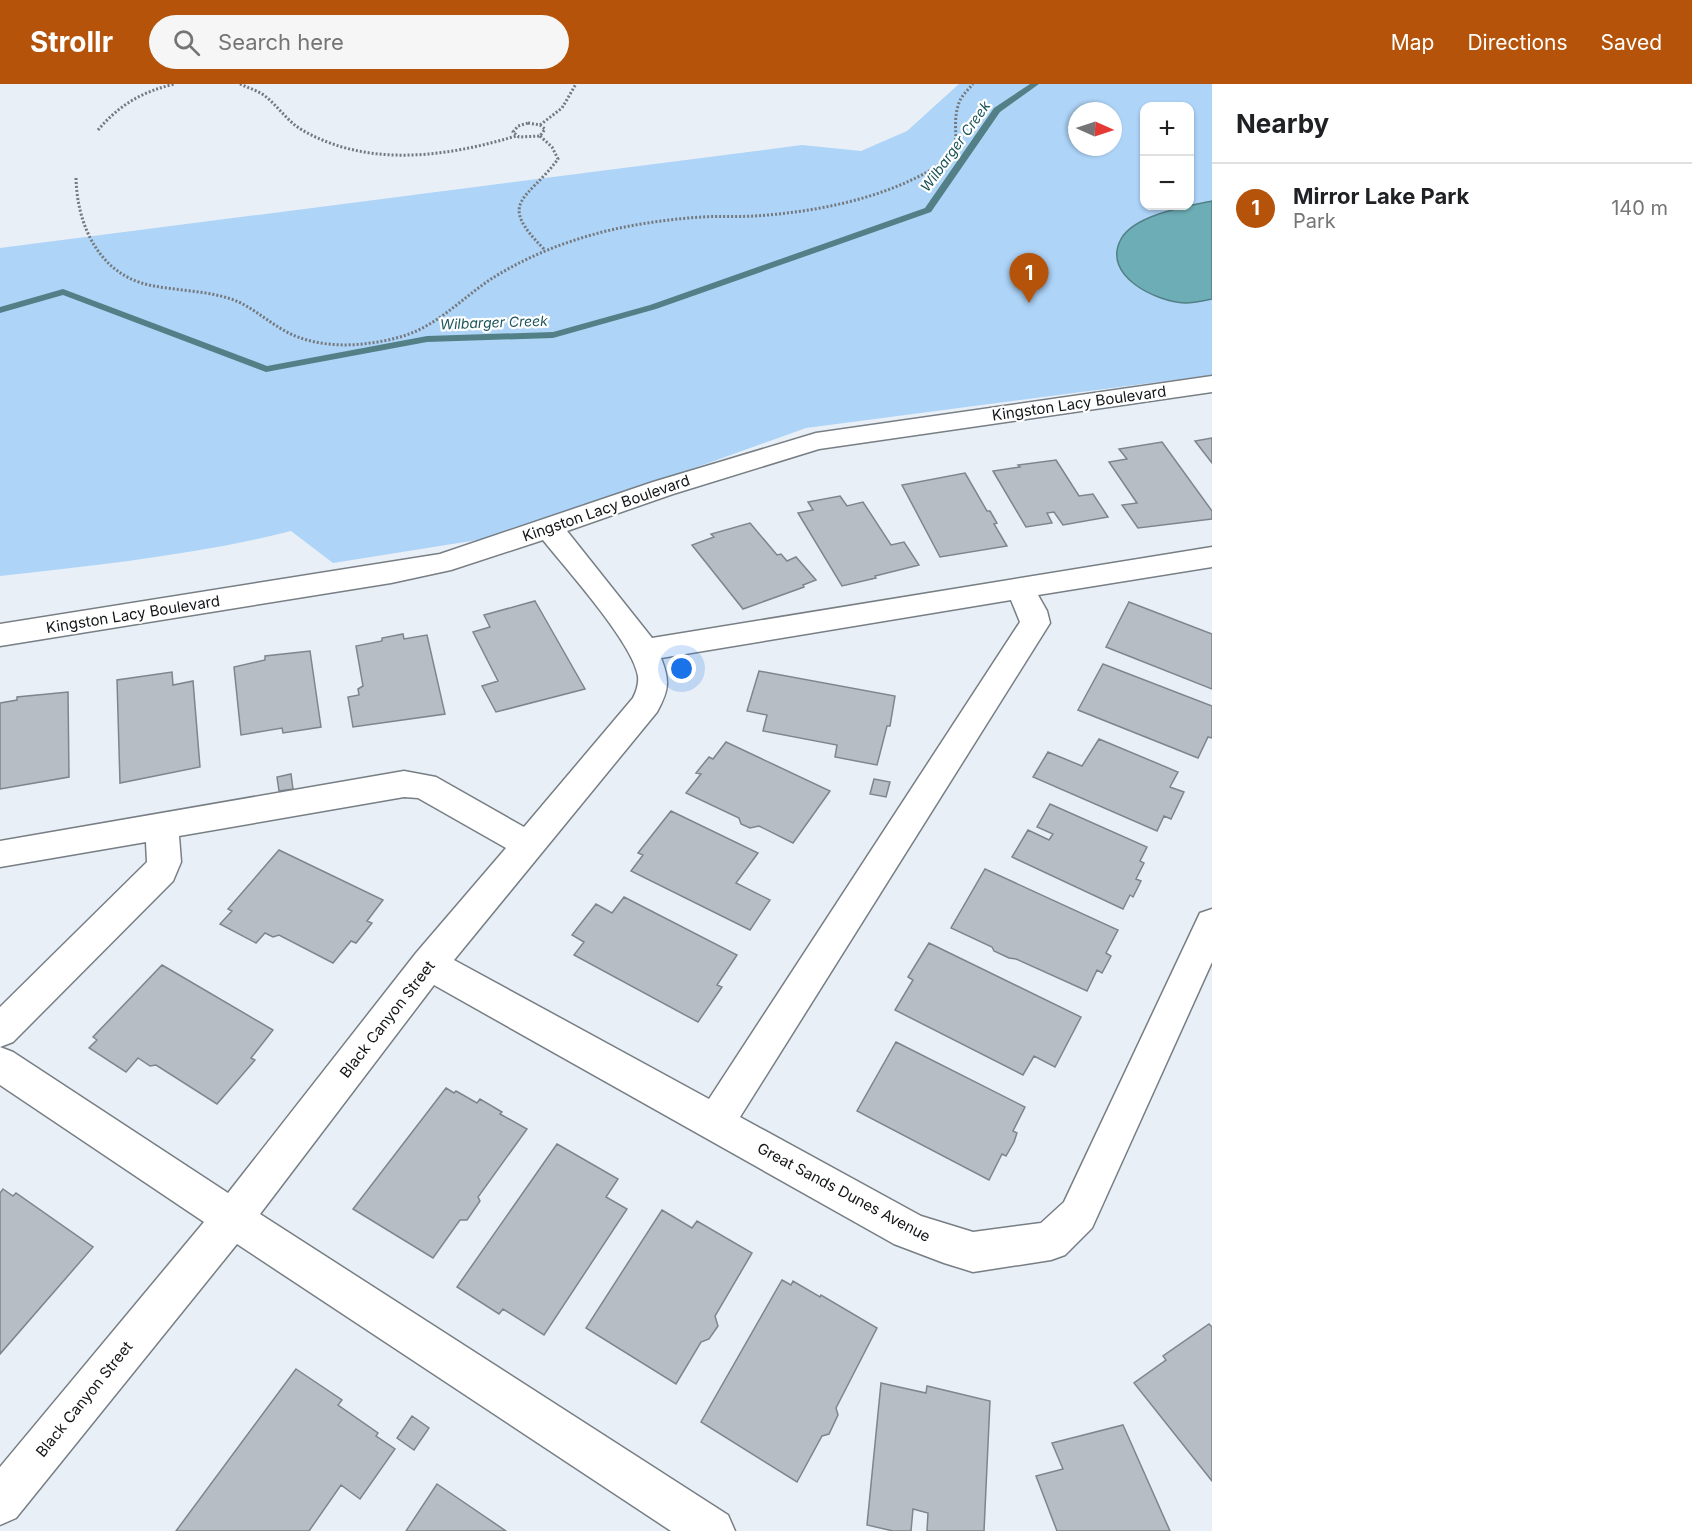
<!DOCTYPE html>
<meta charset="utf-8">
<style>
body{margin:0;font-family:Inter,sans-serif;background:#f6f6f6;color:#202124}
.controls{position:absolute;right:18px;top:18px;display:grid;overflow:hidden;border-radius:12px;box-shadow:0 2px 4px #0004}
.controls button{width:54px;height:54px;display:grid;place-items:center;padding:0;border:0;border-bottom:2px solid #e0e0e0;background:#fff;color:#202124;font:30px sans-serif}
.compass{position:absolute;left:1068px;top:18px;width:54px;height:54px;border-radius:50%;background:#fff;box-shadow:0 2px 4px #0004;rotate:93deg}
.you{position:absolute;left:682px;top:585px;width:21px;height:21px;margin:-15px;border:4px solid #fff;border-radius:50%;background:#1a73e8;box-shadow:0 0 0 9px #1a73e833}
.badge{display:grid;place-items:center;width:39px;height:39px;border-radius:50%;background:#b45309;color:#fff;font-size:20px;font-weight:700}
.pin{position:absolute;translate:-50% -50px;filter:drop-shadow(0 2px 3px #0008)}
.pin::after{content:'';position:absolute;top:32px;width:21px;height:18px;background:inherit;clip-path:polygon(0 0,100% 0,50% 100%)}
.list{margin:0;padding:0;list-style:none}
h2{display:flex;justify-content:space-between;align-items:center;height:78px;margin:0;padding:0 24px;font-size:26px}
h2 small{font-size:20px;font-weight:400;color:#757577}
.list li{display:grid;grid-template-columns:39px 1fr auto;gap:18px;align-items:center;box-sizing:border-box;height:90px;padding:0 24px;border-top:2px solid #e0e0e0}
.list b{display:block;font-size:22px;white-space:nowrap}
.list p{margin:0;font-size:20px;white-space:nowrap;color:#757577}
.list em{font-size:20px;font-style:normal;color:#757577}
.icon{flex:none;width:33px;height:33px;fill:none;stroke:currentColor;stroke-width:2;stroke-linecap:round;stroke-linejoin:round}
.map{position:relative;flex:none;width:1212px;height:1447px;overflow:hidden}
header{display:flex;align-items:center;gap:36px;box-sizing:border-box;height:84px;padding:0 30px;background:#b45309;color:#fff}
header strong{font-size:28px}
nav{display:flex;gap:33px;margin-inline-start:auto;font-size:21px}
.search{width:420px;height:54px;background:#f6f6f6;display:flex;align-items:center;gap:15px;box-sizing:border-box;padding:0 21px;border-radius:33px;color:#757577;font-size:22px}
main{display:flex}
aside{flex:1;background:#fff}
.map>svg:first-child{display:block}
</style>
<header>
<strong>Strollr</strong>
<div class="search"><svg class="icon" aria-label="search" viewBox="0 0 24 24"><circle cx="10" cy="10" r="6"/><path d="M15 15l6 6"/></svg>Search here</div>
<nav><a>Map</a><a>Directions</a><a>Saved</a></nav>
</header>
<main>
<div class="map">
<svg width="1212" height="1447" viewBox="0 0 1212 1447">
<rect width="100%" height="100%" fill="#e8eff6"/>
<path fill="#aed4f8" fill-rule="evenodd" d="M959,0H1212V291L806,344L561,432L490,454L333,479L291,447C196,471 97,481 0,492V164L802,61L861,67L907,47ZM1144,22H1190V122H1144ZM1077,27H1113V63H1077Z"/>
<path fill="#6daeb6" stroke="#528086" stroke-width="1.5" d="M1212,117V215C1203,217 1194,219 1185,219C1157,218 1101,192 1121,155C1134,131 1187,122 1212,117Z"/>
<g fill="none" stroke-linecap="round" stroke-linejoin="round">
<path fill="#528086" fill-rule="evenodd" d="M1030,0H1039L1000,28L931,128L656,225L553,254L427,258L266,288L63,211L0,229V223L63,205L267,282L427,252L553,248L650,221L925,124L994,24Z"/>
</g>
<path fill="#b7bdc4" stroke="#7e858b" stroke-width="1.5" d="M1212,354V379L1195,357Z
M1162,358L1212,427V435L1138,444L1122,421L1137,419L1109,378L1127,375L1119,365Z
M1056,376L1079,412L1093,410L1108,433L1063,441L1054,428L1047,429L1052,439L1026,443L993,387L1020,383L1018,381Z
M965,389L987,427H990L997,439L994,440L1007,462L940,473L902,401Z
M840,412L847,422L863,418L891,461L904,458L919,481L875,492L876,494L842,502L798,429L813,426L808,418Z
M750,439L777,471L781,470L787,477L796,473L816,496L803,501L804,503L743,525L692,461L714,453L711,450Z
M535,517L585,605L496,628L482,602L498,597L473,548L490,543L484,531Z
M1129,518L1212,550V605L1106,563Z
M403,550L404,555L427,551L445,630L353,643L348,613L359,611L358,605L363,602L356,562L382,557V554Z
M310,567L321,643L283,649L282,644L241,651L234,583L265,576V572Z
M1103,580L1212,622V654L1208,653L1198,674L1078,626Z
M759,587L895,612L890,642H887L877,681L835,673L837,661L763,647L767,631L747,627Z
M172,588L173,601L193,597L200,683L120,699L117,596Z
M68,608L69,693L0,705V619L17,616V613Z
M1099,655L1178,688L1170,703L1184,708L1171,735L1164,732L1157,747L1033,693L1048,668L1082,682Z
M726,658L830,707L793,759L759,742L750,744L741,740L739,734L686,709L701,690L696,689L709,673L713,675Z
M291,690L293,705L279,707L277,693Z
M874,695L890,698L886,713L870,710Z
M1050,720L1147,763L1140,777L1144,779L1136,795L1141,797L1133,813L1130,811L1123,825L1012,773L1028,746L1049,756L1053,750L1037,743Z
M671,727L758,769L736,799L770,816L750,846L631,787L643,771L638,769Z
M279,766L383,816L367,837L372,839L356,859L351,857L333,879L279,851L273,853L265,849L256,859L220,840L232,827L228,825Z
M985,785L1118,846L1106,869L1111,872L1102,889L1097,886L1087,907L1016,875L1009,874L994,867L992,863L951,844Z
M624,813L737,871L717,901L722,903L698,938L574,871L584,858L572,851L596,820L612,829Z
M929,859L1081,933L1055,983L1034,972L1023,991L895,926L913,896L908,893Z
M162,881L273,946L251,974L255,976L217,1020L156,981L150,982L138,974L126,988L89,964L97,956L93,953Z
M896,958L1025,1023L1013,1047L1017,1049L1014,1058L1006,1072L1002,1070L989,1096L857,1027Z
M446,1004L454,1009L456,1007L477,1019L480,1015L502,1028L500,1030L527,1045L478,1113L480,1117L467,1136H460L433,1174L353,1125Z
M557,1060L618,1095L606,1113L627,1125L544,1251L503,1225L499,1230L457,1203Z
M3,1105L13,1112L16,1109L93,1163L0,1270V1109Z
M662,1126L692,1144L697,1137L752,1169L715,1232L718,1242L709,1255L701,1258L676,1300L586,1244Z
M782,1196L791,1201L793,1197L820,1213L821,1211L877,1244L836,1324L838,1331L829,1350L822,1352L797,1398L701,1338Z
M1209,1240L1212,1243V1397L1134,1299L1166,1276L1163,1272Z
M296,1285L342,1316L338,1321L378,1349L376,1352L395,1365L360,1415L341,1401L309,1447H176Z
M881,1299L926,1309L927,1302L990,1317L984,1447H927L928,1429L913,1425L911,1447H893L867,1441Z
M412,1332L429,1344L414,1366L397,1354Z
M1123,1341L1170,1447H1057L1036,1392L1063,1385L1052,1359Z
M437,1400L506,1447H406Z"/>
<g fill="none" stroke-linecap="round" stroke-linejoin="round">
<g stroke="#777e84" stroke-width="3">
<path id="minor" d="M1212,292V308L819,365L673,410L567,447L652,554L1212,463V483L1038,511L1047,527L1050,539L740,1033L921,1132L973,1148L1041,1139L1064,1118L1200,829L1212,825V878L1092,1144L1065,1171L1051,1176L973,1188L944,1179L894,1160L434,901L260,1130L728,1431L735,1447H671L237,1160L16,1434L0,1441V1383L204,1138L0,1001V963L13,968L228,1109L416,869L506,764L418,714L404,713L179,752L181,778L173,797L13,958L0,963V923L147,778L146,758L0,783V757L404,687L436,693L524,743L633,614C636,608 639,600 638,592C633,559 566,485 543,456L451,486L391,499L0,562V540L440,470L653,398L816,349ZM1011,516L1020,538L709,1015L454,876L657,628C669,606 670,597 661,574Z"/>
</g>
<path stroke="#75797e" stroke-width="3" stroke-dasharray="2 2" stroke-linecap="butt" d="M240,0C248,4 257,6 265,12C278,22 287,37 302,46C368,84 446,73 516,52
M528,39L540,41L545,45L540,52L519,53L513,48L518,42Z
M540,41L562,24L576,0
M98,46C119,21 143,7 175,0
M540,52L552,63L558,75C527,117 496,117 544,165
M76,94C77,141 99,190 149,201C177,207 206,206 234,216C252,223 267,237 285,247C319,266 364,263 400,253C436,243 461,215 491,195C529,171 571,155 615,145C643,139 672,135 701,133C719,132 737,133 755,132C815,128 883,115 936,83C967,64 950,49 958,22C960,13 967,7 973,0"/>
<use href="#minor" fill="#fff" fill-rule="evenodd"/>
</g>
<g text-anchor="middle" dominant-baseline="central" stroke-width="4.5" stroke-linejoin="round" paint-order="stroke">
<g font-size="14" font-style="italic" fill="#1c555b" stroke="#fff">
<text transform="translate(955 62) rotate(-54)">Wilbarger Creek</text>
<text transform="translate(494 238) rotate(-2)">Wilbarger Creek</text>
</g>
<g font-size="15" fill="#121416" stroke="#fff">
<text transform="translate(1079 319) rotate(-8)">Kingston Lacy Boulevard</text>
<text transform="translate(606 424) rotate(-19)">Kingston Lacy Boulevard</text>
<text transform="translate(133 530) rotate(-9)">Kingston Lacy Boulevard</text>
<text transform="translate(387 935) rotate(-52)">Black Canyon Street</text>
<text transform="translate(844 1108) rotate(28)">Great Sands Dunes Avenue</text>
<text transform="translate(84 1315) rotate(-51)">Black Canyon Street</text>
</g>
</g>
</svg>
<div class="controls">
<button>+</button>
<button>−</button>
</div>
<svg class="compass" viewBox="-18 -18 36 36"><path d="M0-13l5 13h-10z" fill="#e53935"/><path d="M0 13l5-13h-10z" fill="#757577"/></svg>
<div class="you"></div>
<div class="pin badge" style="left:1029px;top:219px">1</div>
</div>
<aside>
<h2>Nearby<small></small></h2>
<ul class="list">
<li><span class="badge">1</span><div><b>Mirror Lake Park</b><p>Park</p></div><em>140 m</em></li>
</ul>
</aside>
</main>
